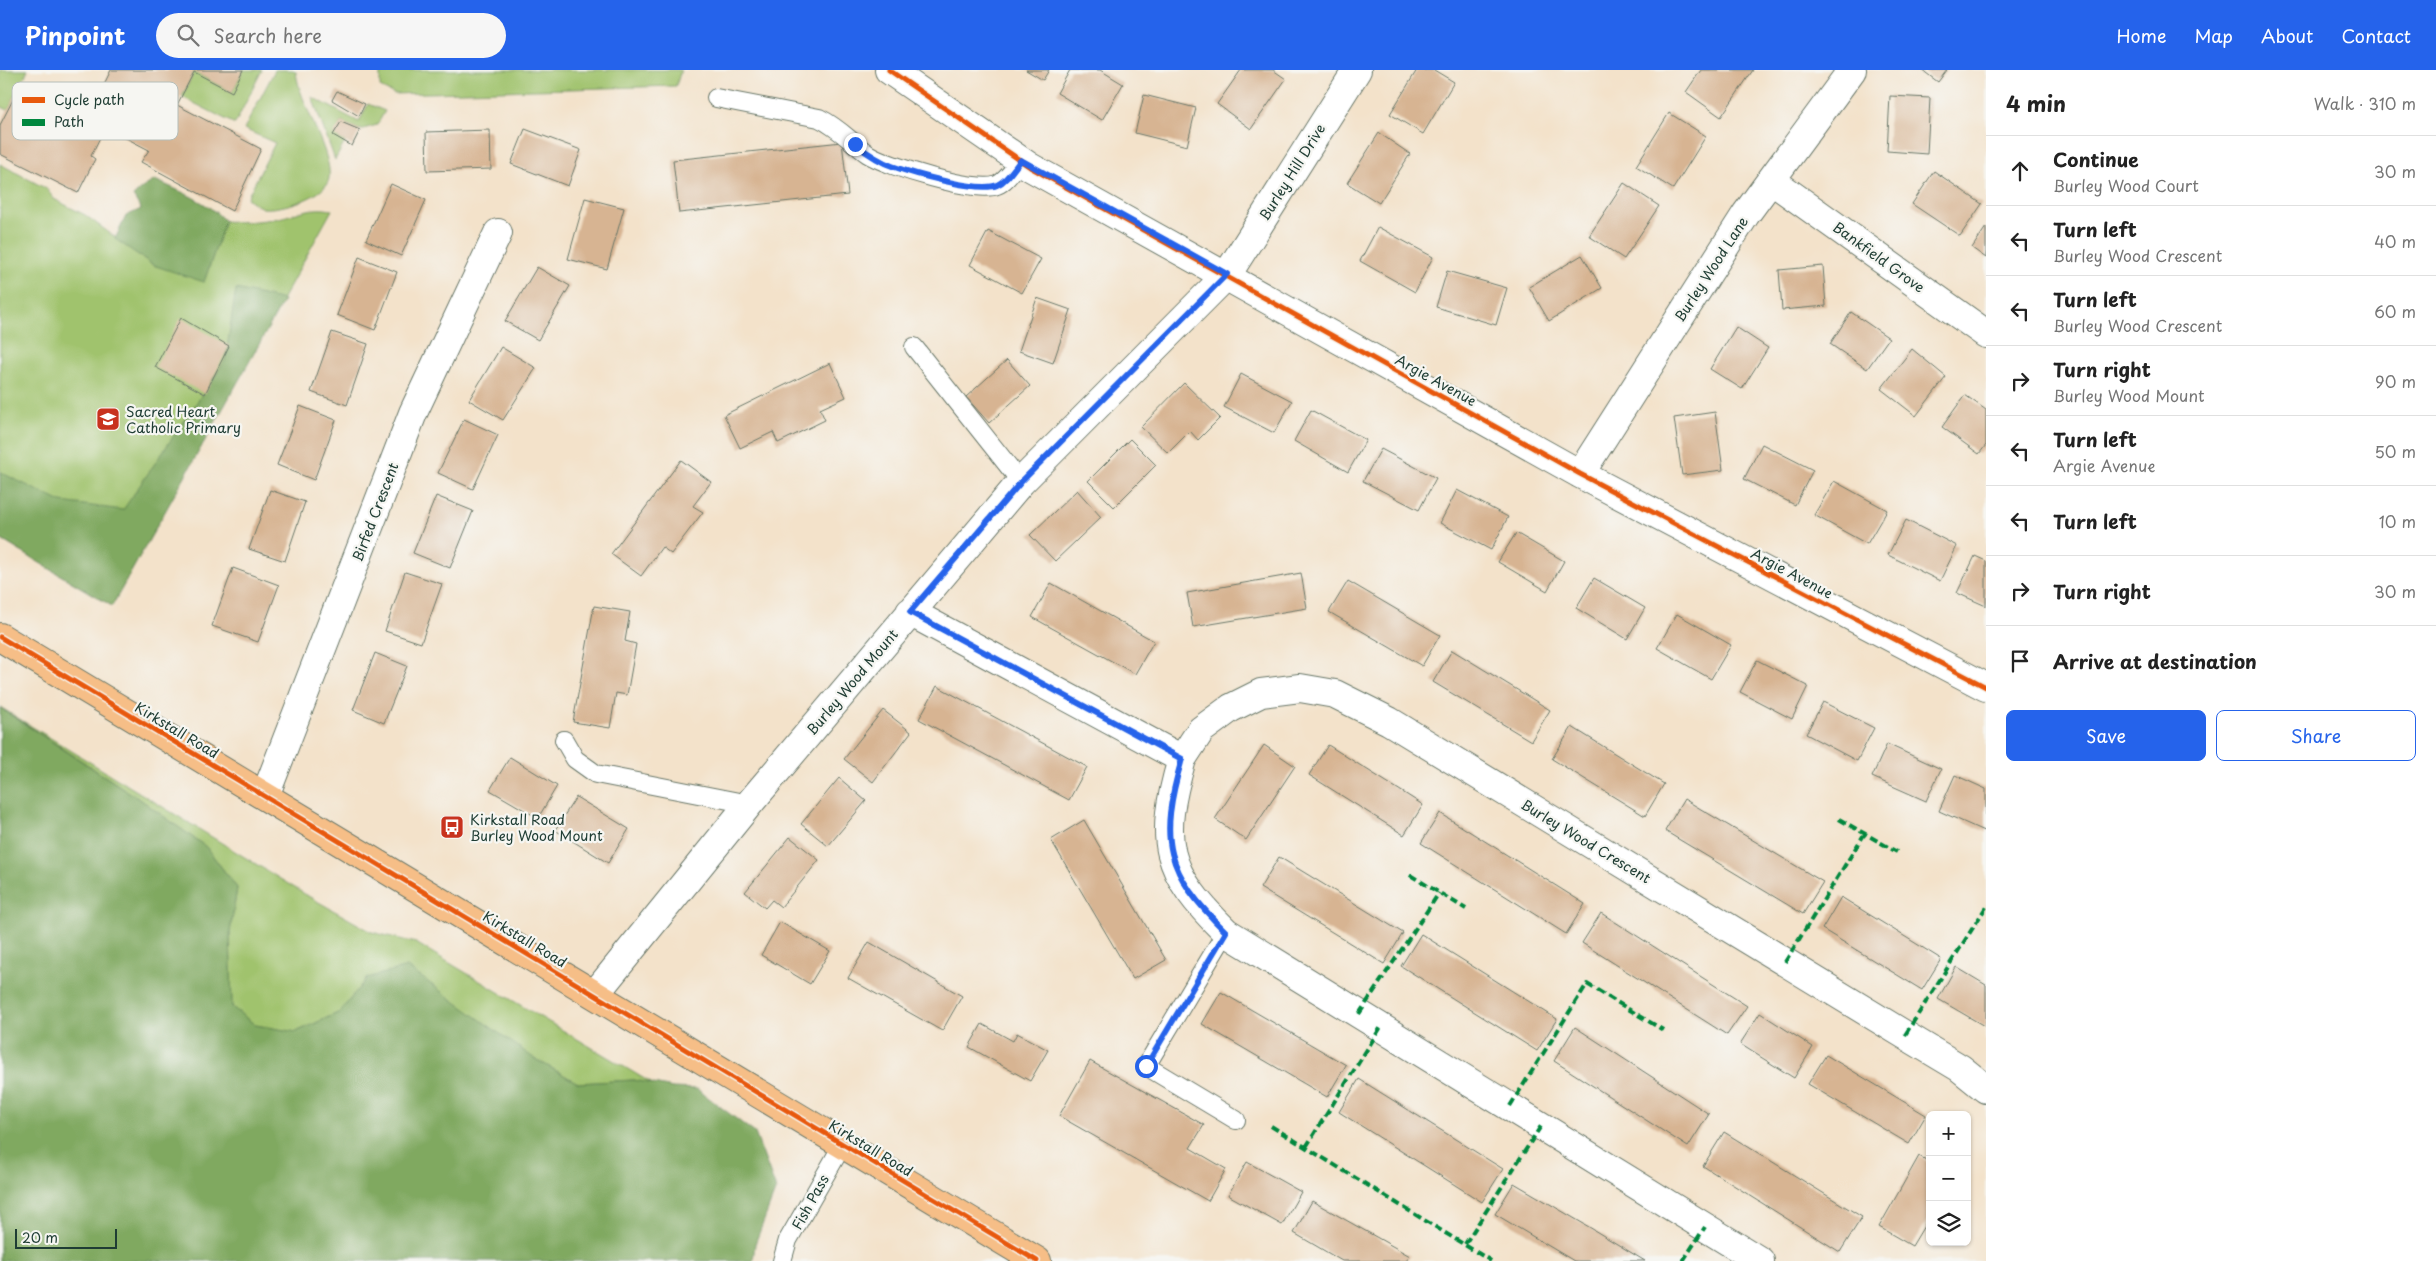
<!DOCTYPE html>
<meta charset="utf-8">
<style>
body{margin:0;font-family:"Playpen Sans",sans-serif;background:#f6f6f6;color:#222}
.controls{position:absolute;right:15px;bottom:15px;display:grid;overflow:hidden;border-radius:8px;box-shadow:0 1px 4px #0004}
.controls button{width:45px;height:45px;display:grid;place-items:center;padding:0;border:0;border-bottom:1px solid #e0e0e0;background:#fff;color:#222;font:25px sans-serif}
.scale{position:absolute;left:15px;bottom:12px;width:102px;box-sizing:border-box;padding-left:5px;border:2px solid #1f3d34;border-top:0;font-size:14px;line-height:18px;white-space:nowrap;color:#1f3d34;-webkit-text-stroke:4px #f6f6f2;paint-order:stroke}
.stop{position:absolute;width:15px;height:15px;margin:-11px;border:4px solid #2563eb;border-radius:50%;background:#fff}
.stop.end{background:#2563eb;border-color:#fff;box-shadow:0 1px 5px #0008}
.list{margin:0;padding:0;list-style:none}
h2{display:flex;justify-content:space-between;align-items:center;height:65px;margin:0;padding:0 20px;font-size:21px}
h2 small{font-size:16px;font-weight:400;color:#767676}
.list li{display:grid;grid-template-columns:32px 1fr auto;gap:15px;align-items:center;box-sizing:border-box;height:70px;padding:0 20px;border-top:1px solid #e0e0e0}
.list b{display:block;font-size:19px;white-space:nowrap}
.list p{margin:0;font-size:16px;white-space:nowrap;color:#767676}
.list em{font-size:16px;font-style:normal;color:#767676}
.actions{display:flex;gap:10px;padding:15px 20px}
.actions a{flex:1;padding:11px 0;border:1px solid #2563eb;border-radius:8px;text-align:center;font-size:18px;color:#2563eb}
.actions .main{background:#2563eb;color:#fff}
.icon{flex:none;width:28px;height:28px;fill:none;stroke:currentColor;stroke-width:2;stroke-linecap:round;stroke-linejoin:round}
.map{position:relative;flex:none;width:1986px;height:1191px;overflow:hidden}
header{display:flex;align-items:center;gap:30px;box-sizing:border-box;height:70px;padding:0 25px;background:#2563eb;color:#fff}
header strong{font-size:24px}
nav{display:flex;gap:28px;margin-inline-start:auto;font-size:18px}
.search{width:350px;height:45px;background:#f6f6f6;display:flex;align-items:center;gap:12px;box-sizing:border-box;padding:0 18px;border-radius:28px;color:#767676;font-size:19px}
main{display:flex}
aside{flex:1;background:#fff}
.map>svg:first-child{display:block}
</style>
<header>
<strong>Pinpoint</strong>
<div class="search"><svg class="icon" aria-label="search" viewBox="0 0 24 24"><circle cx="10" cy="10" r="6"/><path d="M15 15l6 6"/></svg>Search here</div>
<nav><a>Home</a><a>Map</a><a>About</a><a>Contact</a></nav>
</header>
<main>
<div class="map">
<svg width="1986" height="1191" viewBox="0 0 1986 1191">
<rect width="100%" height="100%" fill="#f6f6f2"/>
<filter id="ink" filterUnits="userSpaceOnUse"><feTurbulence type="fractalNoise" baseFrequency=".02" numOctaves="2"/><feDisplacementMap in="SourceGraphic" scale="10" xChannelSelector="R" yChannelSelector="G"/><feConvolveMatrix kernelMatrix="1 2 1 2 8 2 1 2 1" color-interpolation-filters="sRGB"/></filter>
<filter id="wash" filterUnits="userSpaceOnUse"><feTurbulence type="fractalNoise" baseFrequency=".0096" numOctaves="4" result="noise"/><feDisplacementMap in="SourceGraphic" scale="20" xChannelSelector="R" yChannelSelector="G"/><feGaussianBlur stdDeviation="1.12" result="paint"/><feColorMatrix in="noise" values="0 0 0 0 0 0 0 0 0 0 0 0 0 0 0 0 0 1.4 0 .05"/><feComposite in="paint" operator="in"/></filter>
<g filter="url(#wash)">
<rect width="100%" height="100%" fill="#f3e2ca"/>
<path fill="#a0c36d" stroke="#608050" d="M0,0H28L8,40L0,36Z
M243,0H262L235,54L182,27L194,2L232,22Z
M275,0H293L296,2C299,32 333,84 329,108C327,127 280,140 263,138C257,136 252,132 247,128L275,73L244,59Z
M380,0H681L676,16L394,24L380,17Z
M312,27L359,52L368,34L385,41L377,55L360,60L341,52L334,65L345,72L335,90Z
M0,94L47,119L54,129L85,145L153,195L205,209L225,151C243,153 262,151 279,148C300,143 310,136 332,140L112,536L0,469Z
M0,637L308,826L372,862L416,873L653,1014L634,1010L578,1013L535,989L367,908L340,942L296,962L255,955L232,937L230,862L237,818L206,777L141,730Z"/>
<path fill="#80a960" stroke="#50734a" d="M155,110C179,121 207,131 225,151L204,212L153,195L115,169L126,146L141,139L133,126L142,118Z
M236,219L284,230L112,536L0,469V402L61,432L123,440L225,291Z
M0,638L141,730L206,777L237,818L230,862L232,937L255,955L296,962L340,942L367,908L407,897L535,989L578,1013L634,1010L673,1018L697,1019L755,1063L776,1119L755,1174L753,1191H0Z"/>
<g id="blocks">
<path fill="#d7b492" d="M111,0H243L232,22L194,2L177,35L261,79L232,141L141,92L149,80L105,57L91,86L95,89L78,123L0,84V55L21,14L87,49Z
M1026,0H1049L1043,10Z
M1070,0H1100L1123,14L1102,50L1057,23Z
M1241,0H1273L1286,9L1251,59L1217,34Z
M1417,0H1434L1454,12L1423,64L1390,44Z
M1701,0H1753L1721,47L1686,22Z
M1922,0H1947L1938,12Z
M337,21L365,34L359,46L332,30Z
M1144,25L1196,38L1187,76L1135,63Z
M1890,26L1930,28L1927,84L1887,81Z
M1669,43L1706,66L1673,119L1636,96Z
M341,52L360,60L352,76L333,65Z
M525,59L581,80L568,116L511,94Z
M490,60L491,99L427,101L426,62Z
M1379,63L1410,84L1379,133L1347,113Z
M842,72L848,125L679,143L673,90Z
M1934,101L1982,134L1960,166L1912,134Z
M1624,113L1659,136L1624,189L1589,166Z
M391,114L426,130L401,186L366,170Z
M585,128L624,138L607,199L568,189Z
M1378,157L1433,187L1415,222L1360,191Z
M1986,157V188L1972,178Z
M988,161L1041,189L1022,223L970,195Z
M1582,185L1602,218L1549,251L1529,217Z
M359,187L397,202L375,260L337,245Z
M1823,196L1826,236L1782,240L1779,200Z
M537,197L570,216L538,270L505,251Z
M1447,201L1507,218L1496,255L1436,237Z
M1037,228L1071,240L1053,293L1019,281Z
M1851,242L1889,268L1867,299L1830,274Z
M181,248L229,276L205,324L155,297Z
M1736,257L1768,278L1742,319L1710,299Z
M332,262L368,274L347,335L311,322Z
M501,277L536,298L503,350L469,330Z
M1912,279L1946,307L1916,346L1881,319Z
M1007,290L1030,316L989,353L966,327Z
M830,293L846,327L820,339L825,350L778,373L773,362L740,378L724,345Z
M1241,304L1292,331L1274,363L1224,337Z
M1184,313L1220,348L1198,370L1190,361L1168,383L1141,357Z
M1965,325L1986,340V375L1979,384L1942,357Z
M300,336L336,350L314,410L277,395Z
M1311,340L1366,370L1348,402L1294,371Z
M1715,342L1723,400L1682,405L1674,348Z
M464,349L498,365L473,419L438,403Z
M1130,369L1156,395L1114,437L1088,411Z
M1762,374L1813,400L1795,435L1744,409Z
M1381,379L1436,408L1419,440L1363,411Z
M681,390L711,412L693,436L703,442L671,484L662,477L641,506L611,484Z
M1834,411L1887,440L1867,474L1814,445Z
M270,420L305,432L285,491L249,479Z
M1077,420L1101,447L1055,491L1030,465Z
M1457,420L1508,447L1491,480L1440,453Z
M436,426L473,441L450,498L413,483Z
M1906,450L1957,476L1940,511L1888,485Z
M1516,463L1564,491L1547,521L1498,492Z
M1975,486L1986,491V536L1957,523Z
M233,498L279,515L258,572L212,556Z
M405,502L442,514L421,573L385,561Z
M1301,503L1307,538L1193,557L1187,523Z
M1594,508L1645,538L1627,569L1576,538Z
M1348,511L1440,565L1422,596L1329,542Z
M1051,513L1154,571L1135,604L1032,547Z
M594,536L630,542L625,571L636,574L627,625L616,623L610,658L573,652Z
M1677,544L1731,575L1711,609L1657,578Z
M1452,580L1550,640L1531,671L1433,612Z
M375,583L407,596L384,653L353,640Z
M1757,590L1808,616L1792,649L1740,622Z
M937,616L1087,697L1069,730L919,649Z
M1823,632L1874,658L1857,691L1806,664Z
M883,640L911,662L873,712L844,689Z
M1572,657L1664,714L1645,746L1552,689Z
M1887,674L1941,699L1926,731L1872,707Z
M1264,675L1295,696L1246,770L1215,749Z
M1328,675L1423,735L1404,765L1309,705Z
M510,687L557,716L538,748L490,720Z
M1955,705L1986,719V762L1939,741Z
M839,708L866,731L828,776L801,754Z
M576,727L629,759L608,793L555,760Z
M1684,729L1823,812L1803,844L1665,761Z
M1440,743L1585,834L1566,864L1421,773Z
M1084,750L1166,890L1133,909L1051,770Z
M790,767L819,790L781,837L772,830L765,838L745,822Z
M1279,787L1403,863L1384,894L1260,818Z
M1841,827L1941,889L1922,920L1822,859Z
M1601,843L1747,936L1727,965L1582,873Z
M780,852L830,881L810,914L761,885Z
M1421,864L1557,949L1537,981L1401,896Z
M869,872L962,926L942,961L848,908Z
M1956,897L1986,915V957L1938,929Z
M1221,922L1346,995L1327,1027L1202,954Z
M1760,943L1813,977L1794,1008L1740,974Z
M982,954L1013,971L1017,963L1048,980L1030,1011L969,977Z
M1575,957L1709,1044L1688,1077L1554,991Z
M1826,985L1926,1045L1909,1074L1808,1014Z
M1090,991L1204,1055L1190,1078L1226,1099L1208,1131L1059,1046Z
M1359,1009L1503,1099L1482,1132L1339,1042Z
M1724,1062L1862,1147L1840,1182L1703,1096Z
M1919,1086L1930,1092V1146L1912,1176L1879,1157Z
M1247,1092L1301,1122L1282,1155L1228,1125Z
M1514,1113L1589,1157L1645,1191H1574L1495,1144Z
M1312,1131L1410,1186L1406,1191H1342L1294,1163Z"/>
</g>
</g>
<g filter="url(#ink)">
<use href="#blocks" fill-opacity="0" stroke="#697768" stroke-width="1"/>
<g fill="none" stroke-linecap="round" stroke-linejoin="round">
<g stroke="#697768" stroke-width="20">
<path id="lane" d="M716,28L819,48C838,57 851,72 868,84C887,96 977,124 997,115C1007,111 1014,98 1021,90
M914,277L1021,412
M564,670L575,689L596,704L749,734
M1226,862L1146,996L1236,1050
M782,1191L788,1170L843,1074"/>
</g>
<g stroke="#697768" stroke-width="30">
<path id="street" d="M889,0L1030,97L1580,404L1986,617
M1771,110L1986,264
M1580,404L1746,144L1852,0
M910,542L1182,689C1158,772 1164,801 1226,862L1760,1191
M1182,689L1201,660L1231,638L1261,623L1300,618L1335,624L1389,651L1905,965L1960,998L1986,1019
M265,726L413,343L498,163
M595,924L749,734L1021,412L1227,205L1357,0"/>
</g>
<g stroke="#697768" stroke-width="30">
<path id="primary" d="M0,567L1037,1191"/>
</g>
<use href="#lane" stroke="#fff" stroke-width="18"/>
<use href="#street" stroke="#fff" stroke-width="28"/>
<use href="#primary" stroke="#f6be87" stroke-width="28"/>
<path stroke="#00873e" stroke-width="4" stroke-dasharray="8 4" stroke-linecap="butt" d="M1839,749L1897,782
M1410,805L1466,839
M1785,892L1865,763
M1359,944L1439,823
M1905,965L1986,837
M1510,1036L1587,914L1663,960
M1271,1056L1491,1191
M1306,1077L1381,957
M1465,1174L1541,1056
M1683,1191L1705,1157"/>
<g stroke="#f6f6f2" stroke-width="8">
<path id="cycleway" d="M889,0L1030,97L1580,404L1986,617
M0,567L1037,1191"/>
</g>
<use href="#cycleway" stroke="#e8590c" stroke-width="5"/>
</g>
</g>
<g fill="none" stroke-linecap="round" stroke-linejoin="round" filter="url(#ink)">
<path stroke="#2563eb" stroke-width="6" d="M855,74C867,83 878,91 892,96C911,103 979,123 997,115C1007,111 1014,98 1021,90L1227,204L1021,412L910,542L1182,689C1158,771 1165,802 1226,862L1146,996"/>
</g>
<defs>
<g id="school-square" transform="scale(1.25)"><rect x="-9" y="-9" width="18" height="18" rx="4" fill="#c8321e" stroke="#f6f6f2"/><path d="M0-5L7-2L0 1L-7-2ZM-4 1L0 2.5L4 1V4Q0 6-4 4Z" fill="#fff"/></g>
<g id="bus-square" transform="scale(1.25)"><rect x="-9" y="-9" width="18" height="18" rx="4" fill="#c8321e" stroke="#f6f6f2"/><path d="M-5-6H5V4H4V6H2V4H-2V6H-4V4H-5ZM-3.5-4V0h7V-4ZM-3.5 1.2v1.5H-2V1.2ZM2 1.2v1.5H3.5V1.2Z" fill="#fff"/></g>
</defs>
<g fill-rule="evenodd">
<use href="#school-square" x="108" y="349"/>
<use href="#bus-square" x="452" y="757"/>
</g>
<g text-anchor="middle" dominant-baseline="central" stroke-width="4.5" stroke-linejoin="round" paint-order="stroke">
<g font-size="14" fill="#1f3d34" stroke="#f6f6f2">
<text transform="translate(1292 102) rotate(-58)">Burley Hill Drive</text>
<text transform="translate(1879 187) rotate(36)">Bankfield Grove</text>
<text transform="translate(1711 199) rotate(-57)">Burley Wood Lane</text>
<text transform="translate(1436 310) rotate(29)">Argie Avenue</text>
<text transform="translate(375 442) rotate(-69)">Birfed Crescent</text>
<text transform="translate(1792 503) rotate(28)">Argie Avenue</text>
<text transform="translate(852 612) rotate(-50)">Burley Wood Mount</text>
<text transform="translate(177 660) rotate(31)">Kirkstall Road</text>
<text transform="translate(1586 771) rotate(31)">Burley Wood Crescent</text>
<text transform="translate(525 869) rotate(31)">Kirkstall Road</text>
<text transform="translate(871 1078) rotate(31)">Kirkstall Road</text>
<text transform="translate(810 1132) rotate(-61)">Fish Pass</text>
</g>
<g font-size="14" fill="#1f3d34" stroke="#f6f6f2" text-anchor="start">
<text x="126" y="341">Sacred Heart<tspan x="126" dy="16">Catholic Primary</tspan></text>
<text x="470" y="749">Kirkstall Road<tspan x="470" dy="16">Burley Wood Mount</tspan></text>
</g>
</g>
<rect x="12" y="12" width="166" height="58" rx="8" fill="#f6f6f2" stroke="#b6beb9" stroke-width="1"/>
<rect x="22" y="27" width="23" height="6" fill="#e8590c"/>
<rect x="22" y="49" width="23" height="7" fill="#00873e"/>
<g font-size="14" fill="#1f3d34">
<text x="54" y="35">Cycle path</text>
<text x="54" y="57">Path</text>
</g>
</svg>
<div class="controls">
<button>+</button>
<button>−</button>
<button><svg class="icon" aria-label="layers" viewBox="0 0 24 24"><path d="M12 4l9 5-9 5-9-5zM3 14l9 5 9-5"/></svg></button>
</div>
<div class="scale">20 m</div>
<div class="stop" style="left:1146px;top:996px"></div>
<div class="stop end" style="left:855px;top:74px"></div>
</div>
<aside>
<h2>4 min<small>Walk · 310 m</small></h2>
<ul class="list">
<li><svg class="icon" aria-label="ahead" viewBox="0 0 24 24"><path d="M12 20V5M6 11l6-6 6 6"/></svg><div><b>Continue</b><p>Burley Wood Court</p></div><em>30 m</em></li>
<li><svg class="icon" aria-label="left" viewBox="0 0 24 24"><path d="M17 20v-9H6M10 6l-5 5 5 5"/></svg><div><b>Turn left</b><p>Burley Wood Crescent</p></div><em>40 m</em></li>
<li><svg class="icon" aria-label="left" viewBox="0 0 24 24"><path d="M17 20v-9H6M10 6l-5 5 5 5"/></svg><div><b>Turn left</b><p>Burley Wood Crescent</p></div><em>60 m</em></li>
<li><svg class="icon" aria-label="right" viewBox="0 0 24 24"><path d="M7 20v-9h11M14 6l5 5-5 5"/></svg><div><b>Turn right</b><p>Burley Wood Mount</p></div><em>90 m</em></li>
<li><svg class="icon" aria-label="left" viewBox="0 0 24 24"><path d="M17 20v-9H6M10 6l-5 5 5 5"/></svg><div><b>Turn left</b><p>Argie Avenue</p></div><em>50 m</em></li>
<li><svg class="icon" aria-label="left" viewBox="0 0 24 24"><path d="M17 20v-9H6M10 6l-5 5 5 5"/></svg><div><b>Turn left</b></div><em>10 m</em></li>
<li><svg class="icon" aria-label="right" viewBox="0 0 24 24"><path d="M7 20v-9h11M14 6l5 5-5 5"/></svg><div><b>Turn right</b></div><em>30 m</em></li>
<li><svg class="icon" aria-label="arrive" viewBox="0 0 24 24"><path d="M6 21V4h12l-3 4 3 4H6"/></svg><div><b>Arrive at destination</b></div></li>
</ul>
<div class="actions"><a class="main">Save</a><a>Share</a></div>
</aside>
</main>
